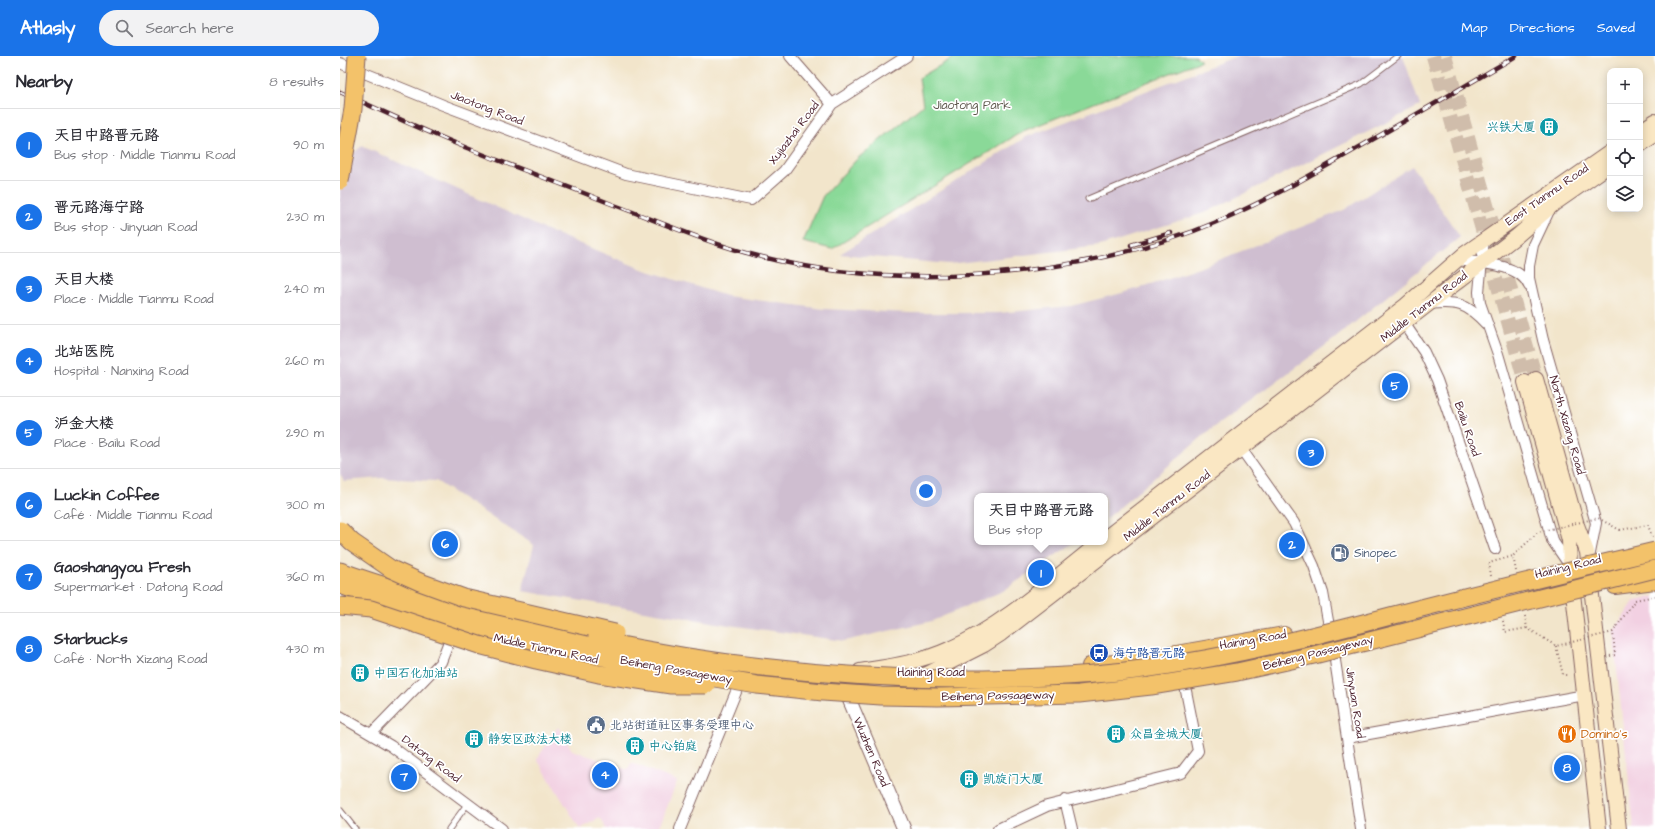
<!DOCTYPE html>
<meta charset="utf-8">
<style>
body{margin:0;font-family:"Architects Daughter","LXGW WenKai TC",sans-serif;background:#f2f2f3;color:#2b2b33}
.controls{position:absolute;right:12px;top:12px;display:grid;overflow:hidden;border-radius:8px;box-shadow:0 2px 10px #0003}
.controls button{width:36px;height:36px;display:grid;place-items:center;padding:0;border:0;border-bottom:1px solid #e1e1e2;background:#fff;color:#2b2b33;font:20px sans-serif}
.you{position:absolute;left:586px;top:435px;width:14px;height:14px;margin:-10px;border:3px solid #fff;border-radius:50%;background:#1a73e8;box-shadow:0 0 0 6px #1a73e833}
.badge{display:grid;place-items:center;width:26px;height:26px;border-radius:50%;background:#1a73e8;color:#fff;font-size:13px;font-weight:700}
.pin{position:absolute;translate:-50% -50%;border:2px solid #fff;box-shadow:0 1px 4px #0006}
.popup{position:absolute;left:634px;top:437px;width:134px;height:52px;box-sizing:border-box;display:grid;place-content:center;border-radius:8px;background:#fff;filter:drop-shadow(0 1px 3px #0005);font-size:13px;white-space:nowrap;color:#7c7c81}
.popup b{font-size:15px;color:#2b2b33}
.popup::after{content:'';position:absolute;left:50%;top:100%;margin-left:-8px;border:8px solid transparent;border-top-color:#fff}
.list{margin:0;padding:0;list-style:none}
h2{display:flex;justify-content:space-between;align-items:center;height:52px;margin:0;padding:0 16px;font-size:17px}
h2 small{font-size:13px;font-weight:400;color:#7c7c81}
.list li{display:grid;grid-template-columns:26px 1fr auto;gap:12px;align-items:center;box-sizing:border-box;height:72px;padding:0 16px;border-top:1px solid #e1e1e2}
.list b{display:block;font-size:15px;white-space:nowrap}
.list p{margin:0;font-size:13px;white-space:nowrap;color:#7c7c81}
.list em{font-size:13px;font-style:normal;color:#7c7c81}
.icon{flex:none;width:22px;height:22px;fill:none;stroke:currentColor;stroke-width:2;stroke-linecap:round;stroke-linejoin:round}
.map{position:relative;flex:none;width:1315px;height:773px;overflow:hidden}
header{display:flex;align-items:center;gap:24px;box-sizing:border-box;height:56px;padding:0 20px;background:#1a73e8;color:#fff}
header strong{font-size:19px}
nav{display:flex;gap:22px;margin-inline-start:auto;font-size:14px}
.search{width:280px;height:36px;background:#f2f2f3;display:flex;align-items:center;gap:10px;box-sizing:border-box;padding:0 14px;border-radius:22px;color:#7c7c81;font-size:15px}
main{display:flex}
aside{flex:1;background:#fff}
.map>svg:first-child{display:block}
</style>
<header>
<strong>Atlasly</strong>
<div class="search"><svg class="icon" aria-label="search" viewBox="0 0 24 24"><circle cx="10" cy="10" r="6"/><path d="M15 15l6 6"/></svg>Search here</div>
<nav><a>Map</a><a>Directions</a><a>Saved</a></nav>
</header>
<main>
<aside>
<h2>Nearby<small>8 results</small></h2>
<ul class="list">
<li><span class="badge">1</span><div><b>天目中路晋元路</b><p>Bus stop · Middle Tianmu Road</p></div><em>90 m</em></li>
<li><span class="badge">2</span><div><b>晋元路海宁路</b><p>Bus stop · Jinyuan Road</p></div><em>230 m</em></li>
<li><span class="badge">3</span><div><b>天目大楼</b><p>Place · Middle Tianmu Road</p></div><em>240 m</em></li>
<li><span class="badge">4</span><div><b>北站医院</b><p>Hospital · Nanxing Road</p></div><em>260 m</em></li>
<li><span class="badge">5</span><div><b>沪金大楼</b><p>Place · Bailu Road</p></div><em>290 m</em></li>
<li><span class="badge">6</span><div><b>Luckin Coffee</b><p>Café · Middle Tianmu Road</p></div><em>300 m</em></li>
<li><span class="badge">7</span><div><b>Gaoshangyou Fresh</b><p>Supermarket · Datong Road</p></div><em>360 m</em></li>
<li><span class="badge">8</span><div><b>Starbucks</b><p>Café · North Xizang Road</p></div><em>430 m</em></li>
</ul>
</aside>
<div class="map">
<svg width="1315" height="773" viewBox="0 0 1315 773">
<rect width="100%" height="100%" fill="#fff"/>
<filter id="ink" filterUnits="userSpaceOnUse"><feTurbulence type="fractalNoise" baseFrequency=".025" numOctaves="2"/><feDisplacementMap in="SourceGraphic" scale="8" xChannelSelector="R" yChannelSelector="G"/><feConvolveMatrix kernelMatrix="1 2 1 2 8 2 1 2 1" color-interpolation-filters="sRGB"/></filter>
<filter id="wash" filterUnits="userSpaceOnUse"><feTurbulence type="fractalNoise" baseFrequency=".012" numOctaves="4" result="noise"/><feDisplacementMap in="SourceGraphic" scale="16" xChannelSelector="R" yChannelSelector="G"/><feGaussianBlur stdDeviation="0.9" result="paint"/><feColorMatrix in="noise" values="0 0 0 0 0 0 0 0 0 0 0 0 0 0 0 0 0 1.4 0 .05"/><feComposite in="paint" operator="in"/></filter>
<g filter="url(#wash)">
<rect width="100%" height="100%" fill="#f2e5cb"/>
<path fill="#f2d0e2" d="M1315,540V773H1294L1273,576L1295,544Z
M218,671L232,694L288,714L291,707L337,725L322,764L317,773H267L260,762L240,773L197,703Z"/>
<path fill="#cfbed0" d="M897,0H1063L1080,50L867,156L760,190L609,208L500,198L686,81Z
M22,90L211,176L302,213L386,240L484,253L570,257H659L731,250L790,235L859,212L1004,154L1072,110L1120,181L993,284L869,375L765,464V440H637V486H735L663,535L592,565L504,585L389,569L182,535L194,489L96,425L41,422L4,425L0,418V108Z"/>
<path fill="#8ad998" stroke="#6a7c62" d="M616,0H856L861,5L683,75L492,193L463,186L483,140L518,102L583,49L579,22Z"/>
</g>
<g filter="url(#ink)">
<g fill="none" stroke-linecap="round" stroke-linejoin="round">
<path stroke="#d0bdab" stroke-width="14" stroke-dasharray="14 7" stroke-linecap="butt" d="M1093,0L1185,326
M1105,0L1196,323"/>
<g stroke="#856463" stroke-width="7">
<path id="service" d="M748,143L1021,28L1058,0
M0,754L15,773
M109,773L128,747"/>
</g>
<g stroke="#856463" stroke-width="12">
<path id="minor" d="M0,7L103,49L286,118L411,144L444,115L492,48L450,0
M492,48L567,0
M1208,157L1193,189L1189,210V222L1203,284L1256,467L1249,502
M1144,183L1139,236L1140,247L1158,298L1212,484L1230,510
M1117,204C1138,207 1180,207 1189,230
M1089,248C1116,245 1127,247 1146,268
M1064,267L1084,296L1097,324L1155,493
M897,387L954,467L974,510L983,537L994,598L1021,773
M0,660L51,690L162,773
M32,677L101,606L113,575
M1007,682L1245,639
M725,744L732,773
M340,773L398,631
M658,773L707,750L841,717L858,695L845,630"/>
</g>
<g stroke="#856463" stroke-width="15">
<path id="tertiary" d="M502,618L509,643L564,773"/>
</g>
<g stroke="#856463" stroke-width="16">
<path id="secondary" d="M1300,75L1315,65
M1300,89L1315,79
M1196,323L1237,469L1247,496L1279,773
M1185,326L1229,484L1230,510L1259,773
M765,482L1066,249L1124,198L1270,96
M520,615C551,610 581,606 609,593C664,569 713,523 760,486
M528,637L587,618L644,589L661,578L1177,180L1214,148L1270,109"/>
</g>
<g stroke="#856463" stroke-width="18">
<path id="primary" d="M1275,530L1315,525
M750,610L808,603L944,579"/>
</g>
<g stroke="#856463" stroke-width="19">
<path id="trunk" d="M0,515C81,544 172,565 256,584
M0,529L88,559L253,599"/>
</g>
<path stroke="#856463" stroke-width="2" stroke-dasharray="1 3" stroke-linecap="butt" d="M1280,474L1308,469L1312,481
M1151,520L1149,507L1173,500
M1295,544L1315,540
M1163,565L1165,576L1187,572
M1216,590L1223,619H1229
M1270,600L1275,599L1273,576"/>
<use href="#service" stroke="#fff" stroke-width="5"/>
<use href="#minor" stroke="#fff" stroke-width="10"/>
<use href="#tertiary" stroke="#fff" stroke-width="13"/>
<use href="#secondary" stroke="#fae7c3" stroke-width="14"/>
<use href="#primary" stroke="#f3c26a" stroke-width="16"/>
<use href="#trunk" stroke="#f3c26a" stroke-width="17"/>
<g stroke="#4a1f2b" stroke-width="4.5">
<path id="rail" d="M0,36C42,55 84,75 127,92C174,111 222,128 269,147C318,165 367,187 418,200C554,235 722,223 854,175C913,153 968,121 1023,89C1074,60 1125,30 1176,0
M791,189L831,177"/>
</g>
<use href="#rail" stroke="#fff" stroke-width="3" stroke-dasharray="9" stroke-linecap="butt"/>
<g stroke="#856463" stroke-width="19" stroke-linecap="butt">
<path id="trunk-bridge" d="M0,125L13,53L17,0
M0,474L12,486L51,513L80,526L124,542L275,577
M0,550L31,553L139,589L196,604L259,618L331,629H366
M256,584C384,611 513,624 643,623C699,622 754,620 810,612C894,600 975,580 1058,558C1143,536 1229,515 1315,495
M253,599L326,614L417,629L483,636L541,640L598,641L739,638L811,630L897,616L974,599L1315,513"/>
</g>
<path stroke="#856463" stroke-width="2" stroke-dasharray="1 3" stroke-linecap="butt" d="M1176,515L1173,500L1198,476L1258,462L1280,474
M1185,560L1187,572L1216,590L1273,576L1295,544"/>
<use href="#trunk-bridge" stroke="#f3c26a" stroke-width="17"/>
</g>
</g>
<defs>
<g id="building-disc" transform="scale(1)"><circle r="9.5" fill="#0f9aa8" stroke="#fff"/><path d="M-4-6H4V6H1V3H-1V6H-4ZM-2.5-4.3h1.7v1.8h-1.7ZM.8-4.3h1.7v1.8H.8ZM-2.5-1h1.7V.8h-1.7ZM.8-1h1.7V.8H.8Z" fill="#fff"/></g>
<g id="fuel-disc" transform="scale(1)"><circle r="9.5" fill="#5c6f8a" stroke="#fff"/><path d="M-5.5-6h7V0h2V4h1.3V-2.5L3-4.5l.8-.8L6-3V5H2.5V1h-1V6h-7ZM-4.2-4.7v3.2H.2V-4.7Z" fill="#fff"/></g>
<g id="bus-disc" transform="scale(1)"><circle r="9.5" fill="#1a4fb4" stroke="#fff"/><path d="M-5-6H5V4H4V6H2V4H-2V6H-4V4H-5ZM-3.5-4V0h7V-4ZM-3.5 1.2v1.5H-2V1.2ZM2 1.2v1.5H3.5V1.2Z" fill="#fff"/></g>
<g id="civic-disc" transform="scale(1)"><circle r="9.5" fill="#5c6f8a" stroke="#fff"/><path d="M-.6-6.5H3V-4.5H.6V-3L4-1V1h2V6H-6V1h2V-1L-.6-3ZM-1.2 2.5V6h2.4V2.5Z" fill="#fff"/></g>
<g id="restaurant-disc" transform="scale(1)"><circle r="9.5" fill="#e8710a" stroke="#fff"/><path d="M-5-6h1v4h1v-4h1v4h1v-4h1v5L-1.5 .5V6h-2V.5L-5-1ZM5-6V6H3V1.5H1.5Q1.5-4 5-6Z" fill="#fff"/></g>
</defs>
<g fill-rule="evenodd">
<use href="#building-disc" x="1209" y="71"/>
<use href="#fuel-disc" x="1000" y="497"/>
<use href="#bus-disc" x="759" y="597"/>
<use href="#building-disc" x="20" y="617"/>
<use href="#civic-disc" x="256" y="669"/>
<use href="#building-disc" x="776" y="678"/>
<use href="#restaurant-disc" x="1227" y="678"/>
<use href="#building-disc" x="134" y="683"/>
<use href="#building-disc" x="295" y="690"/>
<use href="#building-disc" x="629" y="723"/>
</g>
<g text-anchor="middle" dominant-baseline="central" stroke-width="3.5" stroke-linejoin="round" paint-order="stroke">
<g font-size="12" fill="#5d574c" stroke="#fff">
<text x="632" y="49">Jiaotong Park</text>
</g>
<g font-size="12" fill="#4a1f2b" stroke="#fff">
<text transform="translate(147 52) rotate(21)">Jiaotong Road</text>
<text transform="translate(454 77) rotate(-53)">Xujiazhai Road</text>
<text transform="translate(1207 139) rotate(-35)">East Tianmu Road</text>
<text transform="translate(1084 251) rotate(-38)">Middle Tianmu Road</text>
<text transform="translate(1227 369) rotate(74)">North Xizang Road</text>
<text transform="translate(1127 373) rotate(71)">Bailu Road</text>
<text transform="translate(827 450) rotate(-38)">Middle Tianmu Road</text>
<text transform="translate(1228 511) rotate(-14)">Haining Road</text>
<text transform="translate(913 584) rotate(-10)">Haining Road</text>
<text transform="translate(206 593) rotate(12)">Middle Tianmu Road</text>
<text transform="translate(978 597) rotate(-14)">Beiheng Passageway</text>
<text transform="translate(336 614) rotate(10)">Beiheng Passageway</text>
<text x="591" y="616">Haining Road</text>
<text transform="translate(658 640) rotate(-1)">Beiheng Passageway</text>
<text transform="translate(1015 647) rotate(81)">Jinyuan Road</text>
<text transform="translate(531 696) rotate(67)">Wuzhen Road</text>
<text transform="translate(91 703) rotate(37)">Datong Road</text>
</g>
<g font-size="12" fill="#0d838f" stroke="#fff" text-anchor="start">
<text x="1195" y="71" text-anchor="end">兴铁大厦</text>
<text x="34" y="617">中国石化加油站</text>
<text x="790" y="678">众昌金城大厦</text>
<text x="148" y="683">静安区政法大楼</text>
<text x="309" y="690">中心铂庭</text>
<text x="643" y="723">凯旋门大厦</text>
</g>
<g font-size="12" fill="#4e5e75" stroke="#fff" text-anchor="start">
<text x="1014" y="497">Sinopec</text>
<text x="270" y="669">北站街道社区事务受理中心</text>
</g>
<g font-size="12" fill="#164399" stroke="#fff" text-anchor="start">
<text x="773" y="597">海宁路晋元路</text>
</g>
<g font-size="12" fill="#c56008" stroke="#fff" text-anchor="start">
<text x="1241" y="678">Domino's</text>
</g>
</g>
</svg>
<div class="controls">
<button>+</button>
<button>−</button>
<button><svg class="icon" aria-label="locate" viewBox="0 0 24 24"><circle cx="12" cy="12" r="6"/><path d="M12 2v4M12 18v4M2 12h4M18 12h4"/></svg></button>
<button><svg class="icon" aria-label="layers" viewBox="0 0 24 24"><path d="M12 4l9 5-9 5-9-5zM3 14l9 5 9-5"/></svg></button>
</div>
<div class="you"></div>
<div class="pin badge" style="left:701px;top:517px">1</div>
<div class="popup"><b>天目中路晋元路</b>Bus stop</div>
<div class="pin badge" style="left:952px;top:489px">2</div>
<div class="pin badge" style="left:971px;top:397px">3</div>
<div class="pin badge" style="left:265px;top:719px">4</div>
<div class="pin badge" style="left:1055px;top:330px">5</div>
<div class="pin badge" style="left:105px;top:488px">6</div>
<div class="pin badge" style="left:64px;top:721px">7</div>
<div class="pin badge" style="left:1227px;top:712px">8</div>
</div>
</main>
